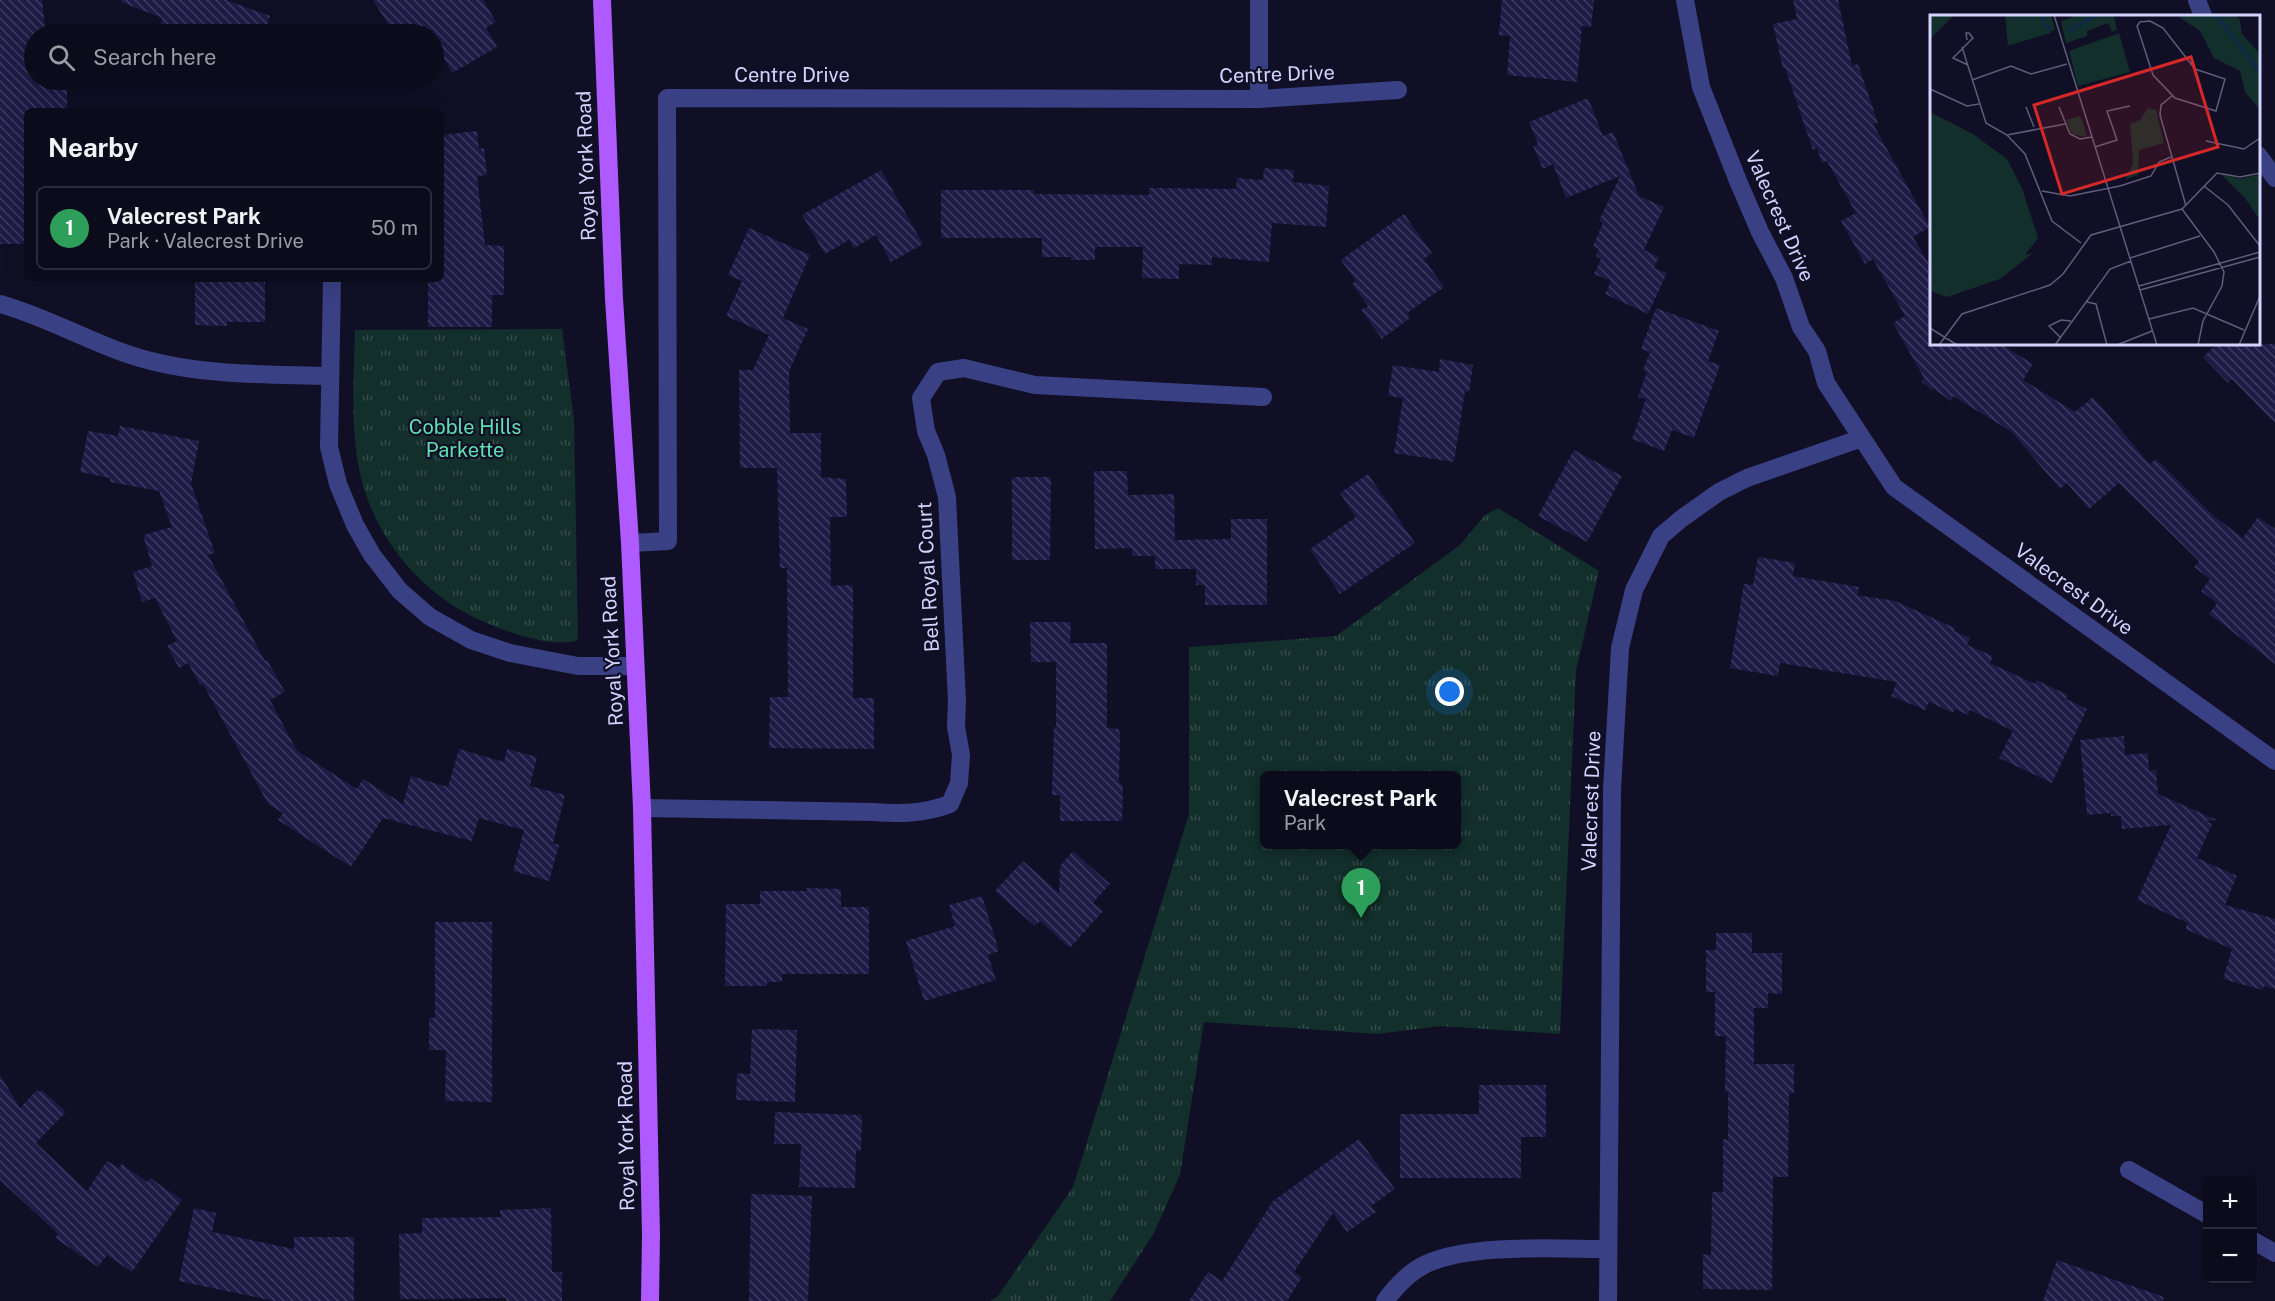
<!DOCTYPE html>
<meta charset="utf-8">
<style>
body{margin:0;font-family:"Public Sans",sans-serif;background:#1a1929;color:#f1f3f6}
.controls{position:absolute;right:18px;bottom:18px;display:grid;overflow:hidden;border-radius:9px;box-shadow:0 6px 24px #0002}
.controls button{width:54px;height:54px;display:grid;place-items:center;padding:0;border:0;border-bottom:2px solid #2c2b3b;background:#0c0b1c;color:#f1f3f6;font:30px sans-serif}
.you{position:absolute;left:1450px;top:692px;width:21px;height:21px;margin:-15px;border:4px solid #fff;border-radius:50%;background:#1a73e8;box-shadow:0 0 0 9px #1a73e833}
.badge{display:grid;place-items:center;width:39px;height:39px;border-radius:50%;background:#00fef9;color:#fff;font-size:20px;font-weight:700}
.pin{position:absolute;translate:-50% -50px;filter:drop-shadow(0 2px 3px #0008)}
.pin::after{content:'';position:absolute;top:32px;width:21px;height:18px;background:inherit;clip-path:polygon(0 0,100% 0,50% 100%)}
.popup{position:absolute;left:1260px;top:771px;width:201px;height:78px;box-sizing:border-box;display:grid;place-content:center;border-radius:9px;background:#0c0b1c;filter:drop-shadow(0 2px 4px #0005);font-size:20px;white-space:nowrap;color:#9a9ba3}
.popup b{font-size:22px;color:#f1f3f6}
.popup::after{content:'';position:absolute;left:50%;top:100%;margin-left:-12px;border:12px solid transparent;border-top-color:#0c0b1c}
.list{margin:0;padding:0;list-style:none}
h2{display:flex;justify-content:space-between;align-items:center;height:78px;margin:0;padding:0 24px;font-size:26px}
h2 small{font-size:20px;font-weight:400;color:#9a9ba3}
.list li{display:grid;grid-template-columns:39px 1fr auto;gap:18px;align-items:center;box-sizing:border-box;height:84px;margin:0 12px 12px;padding:0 12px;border:2px solid #2c2b3b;border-radius:9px}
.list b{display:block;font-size:22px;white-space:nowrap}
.list p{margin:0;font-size:20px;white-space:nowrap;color:#9a9ba3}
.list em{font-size:20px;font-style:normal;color:#9a9ba3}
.icon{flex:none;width:33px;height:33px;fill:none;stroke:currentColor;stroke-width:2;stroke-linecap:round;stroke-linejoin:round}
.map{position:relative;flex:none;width:2275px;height:1301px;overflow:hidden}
.search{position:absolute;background:#0c0b1c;box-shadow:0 6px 24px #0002;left:24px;top:24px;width:420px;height:66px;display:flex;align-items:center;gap:15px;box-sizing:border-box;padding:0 21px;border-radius:33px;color:#9a9ba3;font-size:22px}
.panel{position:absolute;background:#0c0b1c;box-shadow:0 6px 24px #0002;left:24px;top:108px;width:420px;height:174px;border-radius:9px}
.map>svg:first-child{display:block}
</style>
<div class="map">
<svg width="2275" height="1301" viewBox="0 0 2275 1301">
<defs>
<pattern id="park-tufts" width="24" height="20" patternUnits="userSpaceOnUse" patternTransform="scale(1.5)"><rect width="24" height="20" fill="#122f2b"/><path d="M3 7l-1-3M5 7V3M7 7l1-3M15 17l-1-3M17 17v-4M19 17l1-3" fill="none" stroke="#344c4b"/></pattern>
<pattern id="building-back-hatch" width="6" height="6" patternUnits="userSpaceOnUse" patternTransform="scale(1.5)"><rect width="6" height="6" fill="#1e1b46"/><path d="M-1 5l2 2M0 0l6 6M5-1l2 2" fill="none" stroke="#3e3b62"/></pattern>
</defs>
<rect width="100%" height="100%" fill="#100f25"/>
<path fill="url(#park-tufts)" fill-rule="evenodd" d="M562,329L574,420L578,640C555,648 517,635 494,626C422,599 368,534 357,457C351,416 354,372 355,330Z
M1498,508L1599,571L1576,671L1560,1034L1441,1026L1377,1034L1204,1022L1180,1175L1154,1233L1110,1301H990L998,1296L1073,1187L1189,814V647L1336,636L1460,545L1485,515ZM1265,776H1457V844H1265Z"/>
<path fill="url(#building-back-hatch)" d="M0,0H42L46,34H34V80H67V111H27V244H0Z
M121,0H226L270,16L264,34H157L162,18L121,2Z
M373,0H483L496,22L486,28L497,47L452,73L441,53L438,55L434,46V34H394Z
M1502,0H1594L1591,27L1582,26L1577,82L1507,75L1510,36L1499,35Z
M1793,0H1838L1852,66L1858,64L1878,123L1873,124L1930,227L1913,237L1932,269V344H2000L2033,364L2023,380L2075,412L2093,397L2150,464L2156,459L2216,518L2243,538L2258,517L2275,529V664L2209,614L2217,603L2201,591L2210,579L2194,567L2199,561L2119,483L2089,509L2067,483L2060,489L2012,432L1953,396L1951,401L1932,388V392L1929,387L1921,382L1924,378L1893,323L1905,316L1873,259L1865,264L1841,221L1856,213L1827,161L1822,163L1817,148L1813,150L1785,68L1783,69L1773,24L1797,19Z
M1588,98L1603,136L1613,132L1639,196L1664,207L1644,250L1659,257L1654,268L1667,273L1648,314L1605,294L1611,281L1594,274L1601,259L1596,256L1599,249L1593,246L1603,223L1599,221L1620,176L1566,198L1553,164L1543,169L1533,146L1538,144L1529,122Z
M477,131L479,149L484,148L487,175L477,176L485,245L504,246V295H492V327H428V279H441V135Z
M1264,168L1294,170L1293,182L1329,186L1326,227L1272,223L1269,262L1212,257V265L1179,264V279L1142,278L1143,247H1095V260H1071V257H1042V238H941V190H1034V194L1149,195V188L1236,189L1237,178L1263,180Z
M881,170L923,244L891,262L876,235L854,248L849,240L825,254L802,215Z
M1404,214L1432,253L1424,259L1444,287L1407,313L1410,318L1382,339L1361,310L1368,306L1352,284L1356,281L1341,260Z
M749,228L810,255L783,318L808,329L789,371L790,433H821V477L846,479L847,517H830L831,586L853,585V698H874V749L769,748L770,697H788L787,568H780L777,468H740L739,370H753L769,335L726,316L742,281L728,275Z
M195,279H265V322H227V326L195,325Z
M1656,308L1719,331L1708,361L1720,365L1694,438L1672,430L1664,451L1632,439L1646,399L1638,397L1647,372L1643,370L1650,352L1641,349Z
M2217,344H2275V423L2232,379L2228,383L2203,357Z
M1440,359L1473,365L1469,392L1465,391L1454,462L1394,453L1403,398L1388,396L1393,365L1439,372Z
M120,426L199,441L191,484L215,553L208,555L265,661L267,660L285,692L270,700L297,751L357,789L363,779L403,804L411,776L448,787L459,749L504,762L507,749L537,757L530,786L565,795L553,843L559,845L549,881L513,871L524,830L479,818L472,841L383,818L351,867L278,820L283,813L268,804L203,684L200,685L188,663L179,668L167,646L177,641L155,598L142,602L133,572L152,566L143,535L172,527L159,491L110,482V478L80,472L88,431L118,436Z
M1574,450L1622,476L1587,542L1538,516Z
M1094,471H1127L1128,495L1174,494L1175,540L1231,539V519H1267V605H1205V585H1196V569H1155V556H1132V548L1095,549Z
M1368,474L1415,543L1340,594L1310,549L1356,517L1340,493Z
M1012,477H1051L1050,560H1012Z
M1758,557L1795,563L1793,576L1859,587L1857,595L1895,601L1955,628L1954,631L1970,638L1967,645L1993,656L1990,663L2035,684L2036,680L2068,695L2066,699L2087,709L2052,783L1999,758L2013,731L1970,710L1968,715L1954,709L1953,713L1929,702L1925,710L1891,696L1897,682L1780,663L1778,676L1730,668L1744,584L1753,585Z
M1030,622H1071L1070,643H1107V728L1119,729L1120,736L1119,783L1122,784L1123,792L1122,821H1060V795H1052L1054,727H1056V662H1031Z
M2124,736L2125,755L2148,753L2149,771L2156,770L2158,794L2217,820L2206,821L2212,824L2197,858L2237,876L2225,905L2275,919V989L2264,986L2263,990L2223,979L2232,949L2185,929L2188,923L2137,900L2171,825L2122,829L2121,816H2111V813L2087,815L2080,740Z
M1073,851L1110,884L1093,903L1103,911L1070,948L1040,921L1035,926L995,891L1023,861L1059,893L1060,866Z
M807,888L841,889V907H869V974H782V982H767V986H725L726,904H760V891H807Z
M982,896L999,951L988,955L996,980L924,1001L906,941L955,926L949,905Z
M435,922H492V1102L445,1101L446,1050H429V1018H435Z
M1716,933H1752V953H1782V994L1768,993V1008H1754V1064H1794V1093H1789L1788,1177H1773L1772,1290L1703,1289V1254L1711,1255L1712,1192H1723V1139L1728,1140V1092H1725L1726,1036H1715V992H1706V950H1716Z
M752,1029L797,1030L795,1102L736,1100L737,1073L750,1074Z
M0,1075L20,1108L37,1090L39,1092L42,1090L66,1112L36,1143L87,1191L107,1161L119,1168L122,1164L147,1182L150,1178L182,1200L132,1272L107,1255L98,1267L55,1238L58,1234L0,1180Z
M1479,1085H1546V1137H1521V1178H1400V1114H1479Z
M775,1112L862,1115L861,1151H856L855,1188L799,1187L801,1144H774Z
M1359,1139L1395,1189L1371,1206L1376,1212L1347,1232L1333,1213L1294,1272L1302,1277L1287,1301H1189L1208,1272L1222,1281L1273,1201Z
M751,1194L812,1196L808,1301H749Z
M194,1208L216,1213L212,1232L294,1249V1237H354V1301H274L179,1281Z
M551,1208L552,1272H562V1301H506V1298L400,1299L399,1234L422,1233V1218L501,1217L500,1210Z
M2057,1260L2164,1297L2163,1301H2043Z"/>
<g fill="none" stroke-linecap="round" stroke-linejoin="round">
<path stroke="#3a4084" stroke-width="18" d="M1259,0V99
M1685,0L1701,87L1738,181L1760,232L1784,278L1801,327L1817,351L1826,383L1894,487L2275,761
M2197,0L2203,16
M2258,155L2275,178
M332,279L329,447L338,484L355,525L372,555L400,591L430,617L471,640L510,653L578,666H635
M0,304C53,319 99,348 151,361C210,376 270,374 330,376
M630,543L668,541L667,98L1259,99L1398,90
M642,808L872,812C900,814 923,814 950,804L959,783L961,755L956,727L957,701L947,497L936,455L926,431L921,398L938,372L964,368L1035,385L1263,397
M2129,1170L2208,1215
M2252,1240L2275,1253
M1385,1301C1396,1286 1409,1272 1426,1264C1471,1243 1557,1249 1608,1249
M1608,1301L1612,790L1620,648L1634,590L1661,536L1681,519L1719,492L1747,478L1862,438"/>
<path stroke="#ae5aff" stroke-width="18" d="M602,0L614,299L630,543L642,808L651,1235L650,1301"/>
</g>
<g text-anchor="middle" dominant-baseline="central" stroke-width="4.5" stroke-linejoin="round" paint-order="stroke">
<g font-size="20" fill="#d3d3ff" stroke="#100f25">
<text transform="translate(1277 74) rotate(-2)">Centre Drive</text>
<text x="792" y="75">Centre Drive</text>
<text transform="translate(586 166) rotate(-92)">Royal York Road</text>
<text transform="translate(1780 216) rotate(66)">Valecrest Drive</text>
<text transform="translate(928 577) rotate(-93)">Bell Royal Court</text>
<text transform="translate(2074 589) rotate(36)">Valecrest Drive</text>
<text transform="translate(612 651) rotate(-93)">Royal York Road</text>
<text transform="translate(1591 801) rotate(-88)">Valecrest Drive</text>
<text transform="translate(626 1136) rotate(-91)">Royal York Road</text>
</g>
<g font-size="20" fill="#5ee0b0" stroke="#100f25">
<text x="465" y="427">Cobble Hills<tspan x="465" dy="23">Parkette</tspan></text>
</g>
</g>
<g transform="translate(1930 15)">
<rect width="330" height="330" fill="#100f25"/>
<path d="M0,0H24L0,24ZM0,97L43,119L77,144L92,173L108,223L95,240L103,238L70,264L17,282L0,276Z" fill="#122f2b"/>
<path d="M75,0H121L125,15L78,30ZM147,0H184L187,15L182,17L178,8L157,16V21L136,28L131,6ZM246,0H305L310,5L312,19L330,39V95L315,77L310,56L284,43L270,16Z" fill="#122f2b"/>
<path d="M189,18L200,57L148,71L139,36Z" fill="#122f2b"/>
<path d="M86,0H115L121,18L77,31ZM218,93L226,95L234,128L209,135L208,160L195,165L203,149L200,109L210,105ZM150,101L153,107L157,122L142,119L136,105ZM291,159L310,164L330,159V205L315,183Z" fill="#122f2b"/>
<path fill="none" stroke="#0c2947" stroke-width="3" d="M111,0L116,12L122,13M286,0L330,57M138,17L166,0"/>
<path fill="none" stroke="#5e5d7c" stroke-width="1.5" d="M124,0L227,330M220,6L233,13L265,54L295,64L286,96L245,83L223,60L207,11L210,7ZM37,25L36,18H39L43,23L23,43L38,50M32,32L56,108L77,120L95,139L122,206L151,228M42,65L81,51L101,59L137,49M0,74L37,91L49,89M242,81L231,90L230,100L256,191M96,92L104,112M129,92L140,119L150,124L162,122M77,120L135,109M276,126L314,134L330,123M165,132L187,125L177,96L200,91M274,171L298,190L330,231M112,176L140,181L190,171L221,161L229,147L241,142M252,194L284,237L294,257L292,271L273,306L268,330M200,243L270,221M209,271L330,237M210,275L330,242M157,287L166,289L177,330M219,304L263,293L314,315M0,313L27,330M130,322L119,311L131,305L141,306M9,330L32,299L120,270L133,259L161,220L252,194L287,158L310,162L330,158M63,330H83M125,330L180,254L201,246M187,330L222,316M309,330L330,281"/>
<path fill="#d62828" fill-opacity="0.15" stroke="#d62828" stroke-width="3" d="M261,42L288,132L132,179L104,90Z"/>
<rect width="330" height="330" fill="none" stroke="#d3d3ff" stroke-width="3"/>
</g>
</svg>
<div class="controls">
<button>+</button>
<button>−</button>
</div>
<div class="you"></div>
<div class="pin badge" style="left:1361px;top:918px;background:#2e9e5b">1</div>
<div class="popup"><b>Valecrest Park</b>Park</div>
<div class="search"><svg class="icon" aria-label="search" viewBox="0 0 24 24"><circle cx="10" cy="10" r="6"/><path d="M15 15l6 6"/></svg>Search here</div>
<section class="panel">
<h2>Nearby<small></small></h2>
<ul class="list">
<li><span class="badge" style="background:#2e9e5b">1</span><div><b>Valecrest Park</b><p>Park · Valecrest Drive</p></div><em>50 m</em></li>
</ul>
</section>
</div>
